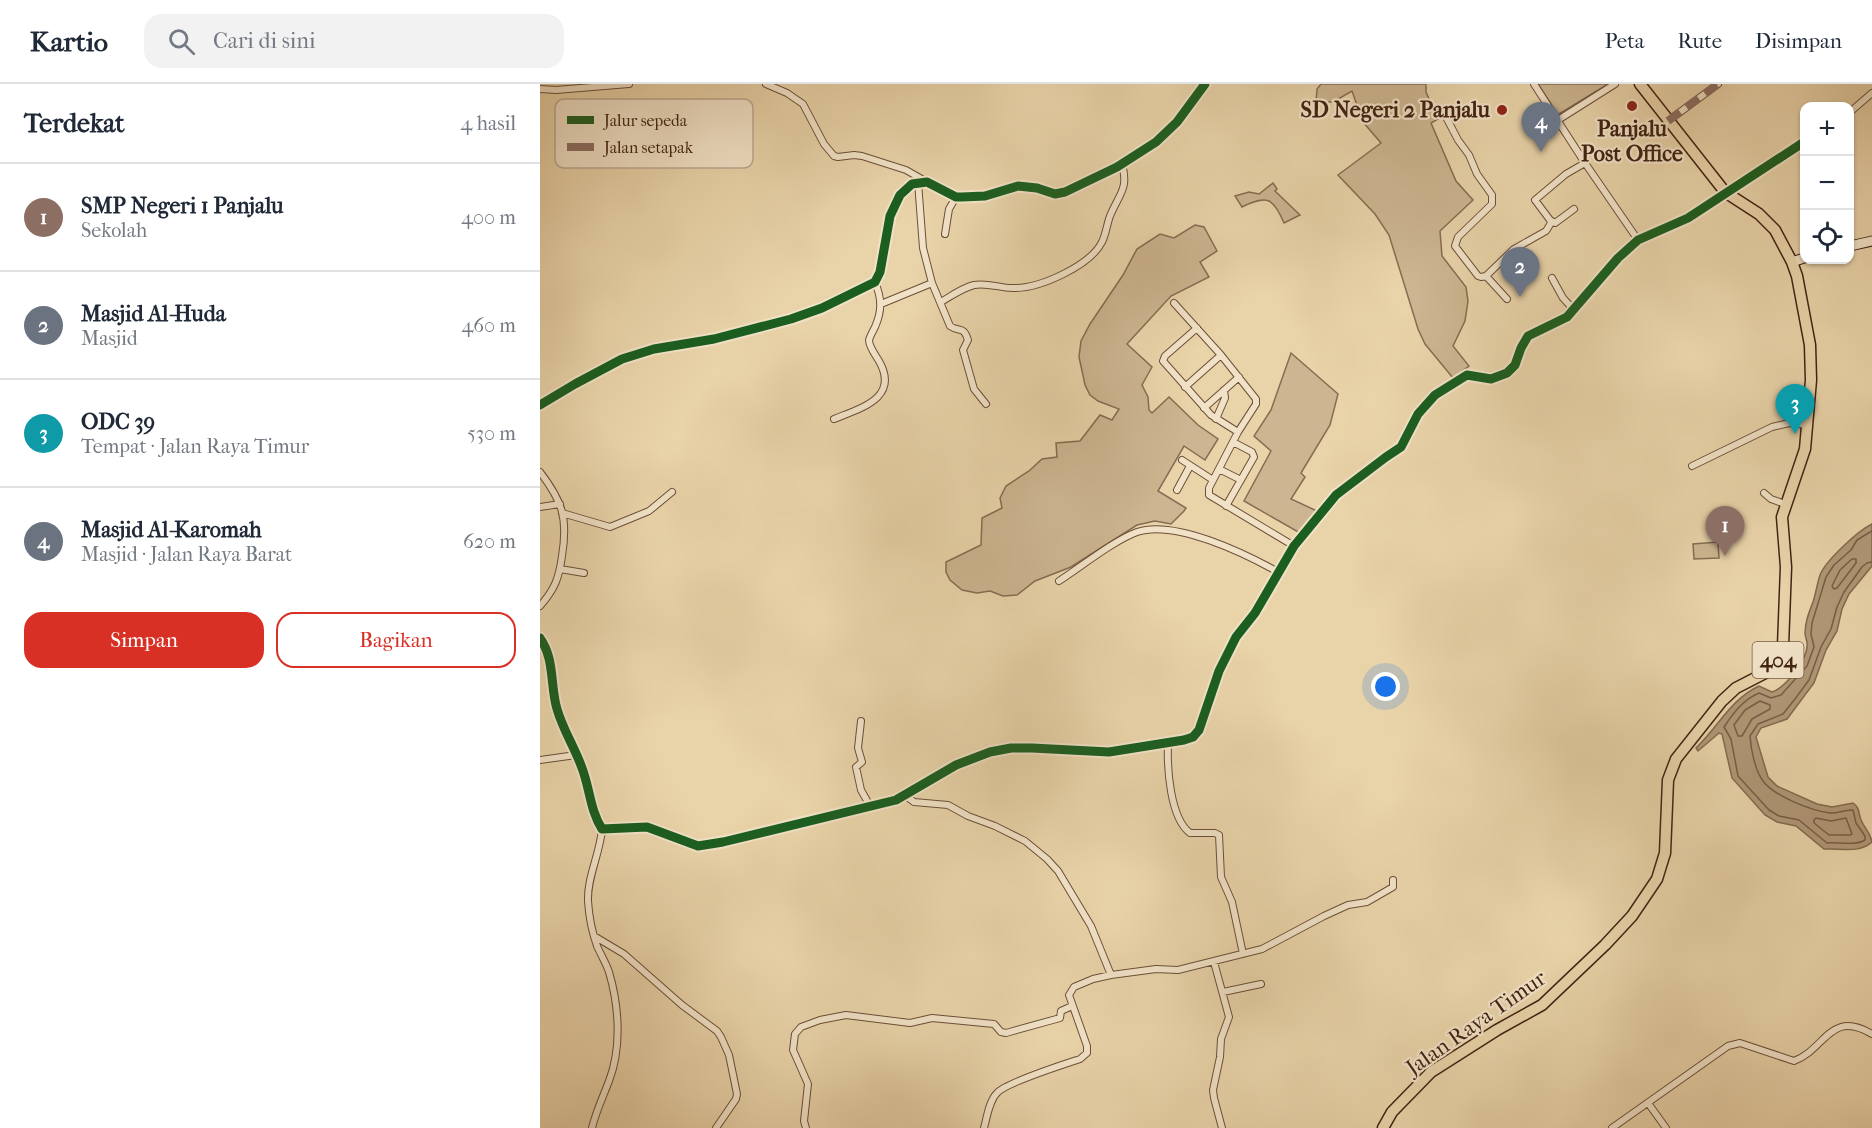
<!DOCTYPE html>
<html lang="id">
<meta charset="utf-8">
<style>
body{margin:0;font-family:"IM FELL French Canon",serif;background:#f2f2f3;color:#1f2937}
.controls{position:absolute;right:18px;top:18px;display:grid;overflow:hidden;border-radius:12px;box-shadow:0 2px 4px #0004}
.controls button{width:54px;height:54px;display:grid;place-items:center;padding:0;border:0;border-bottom:2px solid #e0e1e3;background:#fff;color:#1f2937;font:30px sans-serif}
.you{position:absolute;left:846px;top:603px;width:21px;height:21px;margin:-15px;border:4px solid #fff;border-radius:50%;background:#1a73e8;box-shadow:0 0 0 9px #1a73e833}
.badge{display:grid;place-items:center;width:39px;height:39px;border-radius:50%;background:#d93025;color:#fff;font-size:20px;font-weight:700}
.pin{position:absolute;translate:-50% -50px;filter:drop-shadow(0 2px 3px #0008)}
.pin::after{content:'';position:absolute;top:32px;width:21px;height:18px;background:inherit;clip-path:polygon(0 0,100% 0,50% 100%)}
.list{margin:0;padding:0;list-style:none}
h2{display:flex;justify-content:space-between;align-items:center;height:78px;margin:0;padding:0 24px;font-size:26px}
h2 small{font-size:20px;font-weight:400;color:#747a83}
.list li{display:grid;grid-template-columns:39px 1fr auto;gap:18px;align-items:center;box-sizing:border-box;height:108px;padding:0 24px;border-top:2px solid #e0e1e3}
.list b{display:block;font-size:22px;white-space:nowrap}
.list p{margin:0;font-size:20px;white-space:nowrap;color:#747a83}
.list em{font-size:20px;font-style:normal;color:#747a83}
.actions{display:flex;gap:12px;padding:18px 24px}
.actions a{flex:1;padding:14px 0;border:2px solid #d93025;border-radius:18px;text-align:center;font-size:21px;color:#d93025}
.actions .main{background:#d93025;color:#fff}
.icon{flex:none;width:33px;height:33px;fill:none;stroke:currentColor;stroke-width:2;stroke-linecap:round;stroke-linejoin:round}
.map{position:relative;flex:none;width:1332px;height:1044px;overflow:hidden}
header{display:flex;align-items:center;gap:36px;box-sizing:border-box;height:84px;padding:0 30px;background:#fff;border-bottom:2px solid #e0e1e3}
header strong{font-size:28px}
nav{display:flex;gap:33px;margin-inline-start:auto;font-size:21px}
.search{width:420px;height:54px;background:#f2f2f3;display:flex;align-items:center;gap:15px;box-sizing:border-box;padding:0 21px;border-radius:18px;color:#747a83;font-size:22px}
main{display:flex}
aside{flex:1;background:#fff}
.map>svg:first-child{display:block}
</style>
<header>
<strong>Kartio</strong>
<div class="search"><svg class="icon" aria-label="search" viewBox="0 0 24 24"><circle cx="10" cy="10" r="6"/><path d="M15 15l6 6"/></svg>Cari di sini</div>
<nav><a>Peta</a><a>Rute</a><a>Disimpan</a></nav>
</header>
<main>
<aside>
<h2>Terdekat<small>4 hasil</small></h2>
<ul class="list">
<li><span class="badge" style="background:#8d6e63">1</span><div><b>SMP Negeri 1 Panjalu</b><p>Sekolah</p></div><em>400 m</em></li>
<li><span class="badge" style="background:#6b7280">2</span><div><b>Masjid Al-Huda</b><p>Masjid</p></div><em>460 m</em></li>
<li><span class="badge" style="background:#0f9aa8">3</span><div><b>ODC 39</b><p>Tempat · Jalan Raya Timur</p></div><em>530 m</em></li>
<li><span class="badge" style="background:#6b7280">4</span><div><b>Masjid Al-Karomah</b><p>Masjid · Jalan Raya Barat</p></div><em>620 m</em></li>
</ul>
<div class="actions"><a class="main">Simpan</a><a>Bagikan</a></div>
</aside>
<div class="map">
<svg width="1332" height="1044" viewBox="0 0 1332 1044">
<rect width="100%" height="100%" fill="#e9d3a9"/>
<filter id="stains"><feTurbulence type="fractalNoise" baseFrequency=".00333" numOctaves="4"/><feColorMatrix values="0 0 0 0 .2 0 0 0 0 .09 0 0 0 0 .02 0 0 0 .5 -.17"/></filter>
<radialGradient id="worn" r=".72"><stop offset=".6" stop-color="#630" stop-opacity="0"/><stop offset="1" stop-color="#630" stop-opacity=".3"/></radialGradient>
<path fill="#ccb590" stroke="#866c52" stroke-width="1.5" d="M781,0H886V8L898,35L891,39L916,97L933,116L900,147L902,172L926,203L928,217L925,237L913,262L929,282L913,294L885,260L878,245L849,151L835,130L798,91L841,59L823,38L812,7L793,18H776L777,5Z
M998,0H1068L1019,30L1016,28Z
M733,99L737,105L735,107L760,131L744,139C733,113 727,111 702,123L695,112L709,108L719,110Z
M655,141L664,143L677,167L660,178L669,193L631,212L587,260L612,283L602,301L608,313L609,326L612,329L629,313L658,341L678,355L665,376L644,362L618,407L646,424L644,427L631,440L615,437L597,441L531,483L495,497L477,511L463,512L450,507L437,509L422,506L410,496L406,488V478L441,461L442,434L462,424L460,414L466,402L489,387L502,375L517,373L516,359L540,357L560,331L572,336L579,325L558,317L550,311L545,301L539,273L541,257L550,240L583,191L597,165L620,150L634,154Z
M751,269L798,310L790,341L761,389L765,393L751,415L777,427L760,449L704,417L731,367L714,352L731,326Z
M1178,458L1179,474L1154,475L1153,460Z"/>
<path fill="#b09776" stroke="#84694e" stroke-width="1.5" d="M1332,440V482L1309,510L1302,525L1297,547L1286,566L1274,599L1247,635L1221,644L1216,653L1228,693L1237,702L1277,720L1292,723L1313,719C1320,724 1318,728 1321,736C1325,745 1330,748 1332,758C1318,770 1301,764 1284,765L1256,742L1237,738L1225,731L1192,694L1182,650L1179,649L1158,667L1156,664C1178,643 1191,615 1219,602L1232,608C1245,604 1267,576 1267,562C1268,558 1265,553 1265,549C1265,538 1269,528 1273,518C1276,509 1277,500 1280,491C1286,476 1318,447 1332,440Z"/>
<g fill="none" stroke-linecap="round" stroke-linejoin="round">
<path stroke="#785d44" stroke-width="1.5" d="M1332,447L1317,456L1311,466L1294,481L1286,493L1272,539L1271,550L1274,563L1267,582L1241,611L1231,614L1219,609C1203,616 1194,628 1184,643L1191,655L1198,692L1229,726L1239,732L1259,736L1287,759C1299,758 1315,762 1325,756V752L1316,739L1313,726C1305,725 1298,730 1290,729C1272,727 1234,712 1223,697C1215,686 1211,666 1210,652L1218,640L1243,630L1255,615L1269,596L1281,563L1291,545L1297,523L1304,508L1322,483L1327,479L1332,478
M1312,475H1316V479L1297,504L1294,505L1292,502L1300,486Z
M1220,617L1230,621V625L1212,635L1202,652H1198L1194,641L1205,626Z
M1276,734L1291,737L1306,734L1312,750L1310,751H1289L1274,739V736Z"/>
<g stroke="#6b4f38" stroke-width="8">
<path id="street" d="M226,0L247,9L263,20L284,60L294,72L298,73L314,71L322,72L366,86L387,98
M994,0L1045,79L1098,156
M0,5L16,6L89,0
M1310,28L1332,9
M906,33L918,56L929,71L937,90L952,111V120L918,153L915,162L938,192L941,193L946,192
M1018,36L1075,0
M1128,37L1178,0
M378,98L383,164L392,199L410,242C420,249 423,241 428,256L423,266L434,305L446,320
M1034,125L1015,139L1010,136L995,116L1026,90L1045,79
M405,150L409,125L416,113
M1012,194L1023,214L1034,226
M967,215L946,192L974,165L1006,147L1011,139L1010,136
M401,218C411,212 422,204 434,201C448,198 461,205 475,204C500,204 550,182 562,158C566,150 567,140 570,132C579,110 589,105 582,80
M634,219L681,271L716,315V320L698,348L669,404V411L754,462
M341,220L392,199
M657,244L625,272L623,277L671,331L698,348
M645,303L681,271
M664,324L699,293
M294,335C321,324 360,314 339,277C336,272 329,263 329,256C330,252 333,247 335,243C342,227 342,215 335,198
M676,335L685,314L684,306
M642,376L673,396
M1152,382L1232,343L1249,339L1268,341
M679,385L701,396
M0,388C23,418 28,435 22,472C19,494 15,505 0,522
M637,406L650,382
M1224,409L1231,415L1245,420
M686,422L714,373L712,368L693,358
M0,423L20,420
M22,429L70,443L109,427L132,408
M20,485L44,489
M519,497C542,482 573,457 597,448C635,435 706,470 740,489
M0,554C15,575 10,602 17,625C23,646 35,664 42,684C50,705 50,726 62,745L107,743L158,762L183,758L356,716L416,681L450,668L471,664H492L569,668L644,656L653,653L659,646L679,587L696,553L715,529L754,462L796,411L846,373L861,363L878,330L895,311L927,291L951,295L967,289L975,281L981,264L988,252L1027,233L1078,174L1098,156L1148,134L1264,58
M321,637L318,664L322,678L316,683L321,706L330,722
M628,660C627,684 630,734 650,749H675L679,751L681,793L692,818L703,870
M0,676L36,671
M366,712L374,718L408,721L428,732L455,742L485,757L507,775L518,787L551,842L571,891
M54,852L84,870L142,921L177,947L181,953L189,971L197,1010L196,1015L176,1044
M674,878L689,933L681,955L680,973L673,1006L674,1014L682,1044
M683,908L721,900
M1108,1019L1126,1044
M52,1044C56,1027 63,1013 69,997C82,963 79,922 69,888C66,879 61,871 57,862C52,848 49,833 48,817C47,793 60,770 62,745
M266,1044L264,1037L268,1000L253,966L255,950L261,943L280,936L306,931L370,939L392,934L454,940L461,948L466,949L520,934L521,927L532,922
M444,1044C447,1033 449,1017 457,1009C465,999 525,980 540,975L547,969V962L529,911L534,903L553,895L571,891L616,885L638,886L722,865L784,832L808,821L827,818L853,803V796
M1072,1044L1188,962L1200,959L1254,977C1286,965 1290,925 1332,950"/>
</g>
<g stroke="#412313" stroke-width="11">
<path id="secondary" d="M1310,162L1332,157
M1252,178L1264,174
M0,321L35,300L82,275L114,265L174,255L251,235L282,224L335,198L340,188L350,132L360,111L372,100L387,98L416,113H422L445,112L478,102L497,104L515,110L525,108L577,83L616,58L637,38L665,0"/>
</g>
<g stroke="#412313" stroke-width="13">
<path id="primary" d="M843,1044L852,1028L891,988L957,946L1002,921L1065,861L1092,832L1117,795L1125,769L1128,696L1136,675L1182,617L1196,604L1231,586L1237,579L1243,562L1246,483L1242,433L1265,365L1271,296L1270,261L1257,192L1252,178L1235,146L1219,130L1185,108L1100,0"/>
</g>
<use href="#street" stroke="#f1e2c7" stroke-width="6"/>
<use href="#secondary" stroke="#f1e2c7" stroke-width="9"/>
<use href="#primary" stroke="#e9d3a9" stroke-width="10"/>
<path stroke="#8d6e63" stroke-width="8" stroke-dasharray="15 8" stroke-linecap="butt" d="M1128,37L1178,0"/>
<g stroke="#f1e2c7" stroke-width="13">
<path id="cycleway" d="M0,321L35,300L82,275L114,265L174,255L251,235L282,224L335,198L340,188L350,132L360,111L372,100L387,98L416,113H422L445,112L478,102L497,104L515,110L525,108L577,83L616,58L637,38L665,0
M0,554C15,575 10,602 17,625C23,646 35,664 42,684C50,705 50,726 62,745L107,743L158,762L183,758L356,716L416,681L450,668L471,664H492L569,668L644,656L653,653L659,646L679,587L696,553L715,529L754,462L796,411L846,373L861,363L878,330L895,311L927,291L951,295L967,289L975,281L981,264L988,252L1027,233L1078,174L1098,156L1148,134L1264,58"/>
</g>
<use href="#cycleway" stroke="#1b5e20" stroke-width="9"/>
</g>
<g fill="#8f2418" stroke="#f1e2c7" stroke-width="2">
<circle cx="1092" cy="22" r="6"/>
<circle cx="962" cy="26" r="6"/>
</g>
<g text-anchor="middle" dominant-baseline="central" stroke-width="4.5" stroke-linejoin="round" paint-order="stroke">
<rect fill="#f1e2c7" stroke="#765c49" stroke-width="1.5" x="1212.5" y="558" width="51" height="36" rx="4.5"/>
<g font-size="21" font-weight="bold" fill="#412313">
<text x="1238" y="576">404</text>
</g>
<g font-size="22" font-weight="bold" fill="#412313" stroke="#f1e2c7" text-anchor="end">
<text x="950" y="26">SD Negeri 2 Panjalu</text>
<text x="1092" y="45" text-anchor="middle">Panjalu<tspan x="1092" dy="25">Post Office</tspan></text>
</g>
<g font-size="22" fill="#412313" stroke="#f1e2c7">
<text transform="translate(936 939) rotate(-35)">Jalan Raya Timur</text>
</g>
</g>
<rect x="15" y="15" width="198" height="69" rx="9" fill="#f1e2c7" stroke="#bca991" stroke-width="1.5"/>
<rect x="27" y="32" width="27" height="8" fill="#1b5e20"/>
<rect x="27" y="59" width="27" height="8" fill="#8d6e63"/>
<g font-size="16" fill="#412313">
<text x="64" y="42">Jalur sepeda</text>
<text x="64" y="69">Jalan setapak</text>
</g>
<rect width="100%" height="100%" filter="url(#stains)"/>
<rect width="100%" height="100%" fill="url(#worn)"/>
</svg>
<div class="controls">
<button>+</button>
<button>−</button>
<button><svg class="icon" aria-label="locate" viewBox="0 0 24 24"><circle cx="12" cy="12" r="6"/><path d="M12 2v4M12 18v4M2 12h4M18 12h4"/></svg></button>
</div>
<div class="you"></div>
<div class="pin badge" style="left:1185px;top:472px;background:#8d6e63">1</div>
<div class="pin badge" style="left:980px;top:213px;background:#6b7280">2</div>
<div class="pin badge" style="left:1255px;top:350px;background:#0f9aa8">3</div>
<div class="pin badge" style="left:1001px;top:68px;background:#6b7280">4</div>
</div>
</main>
